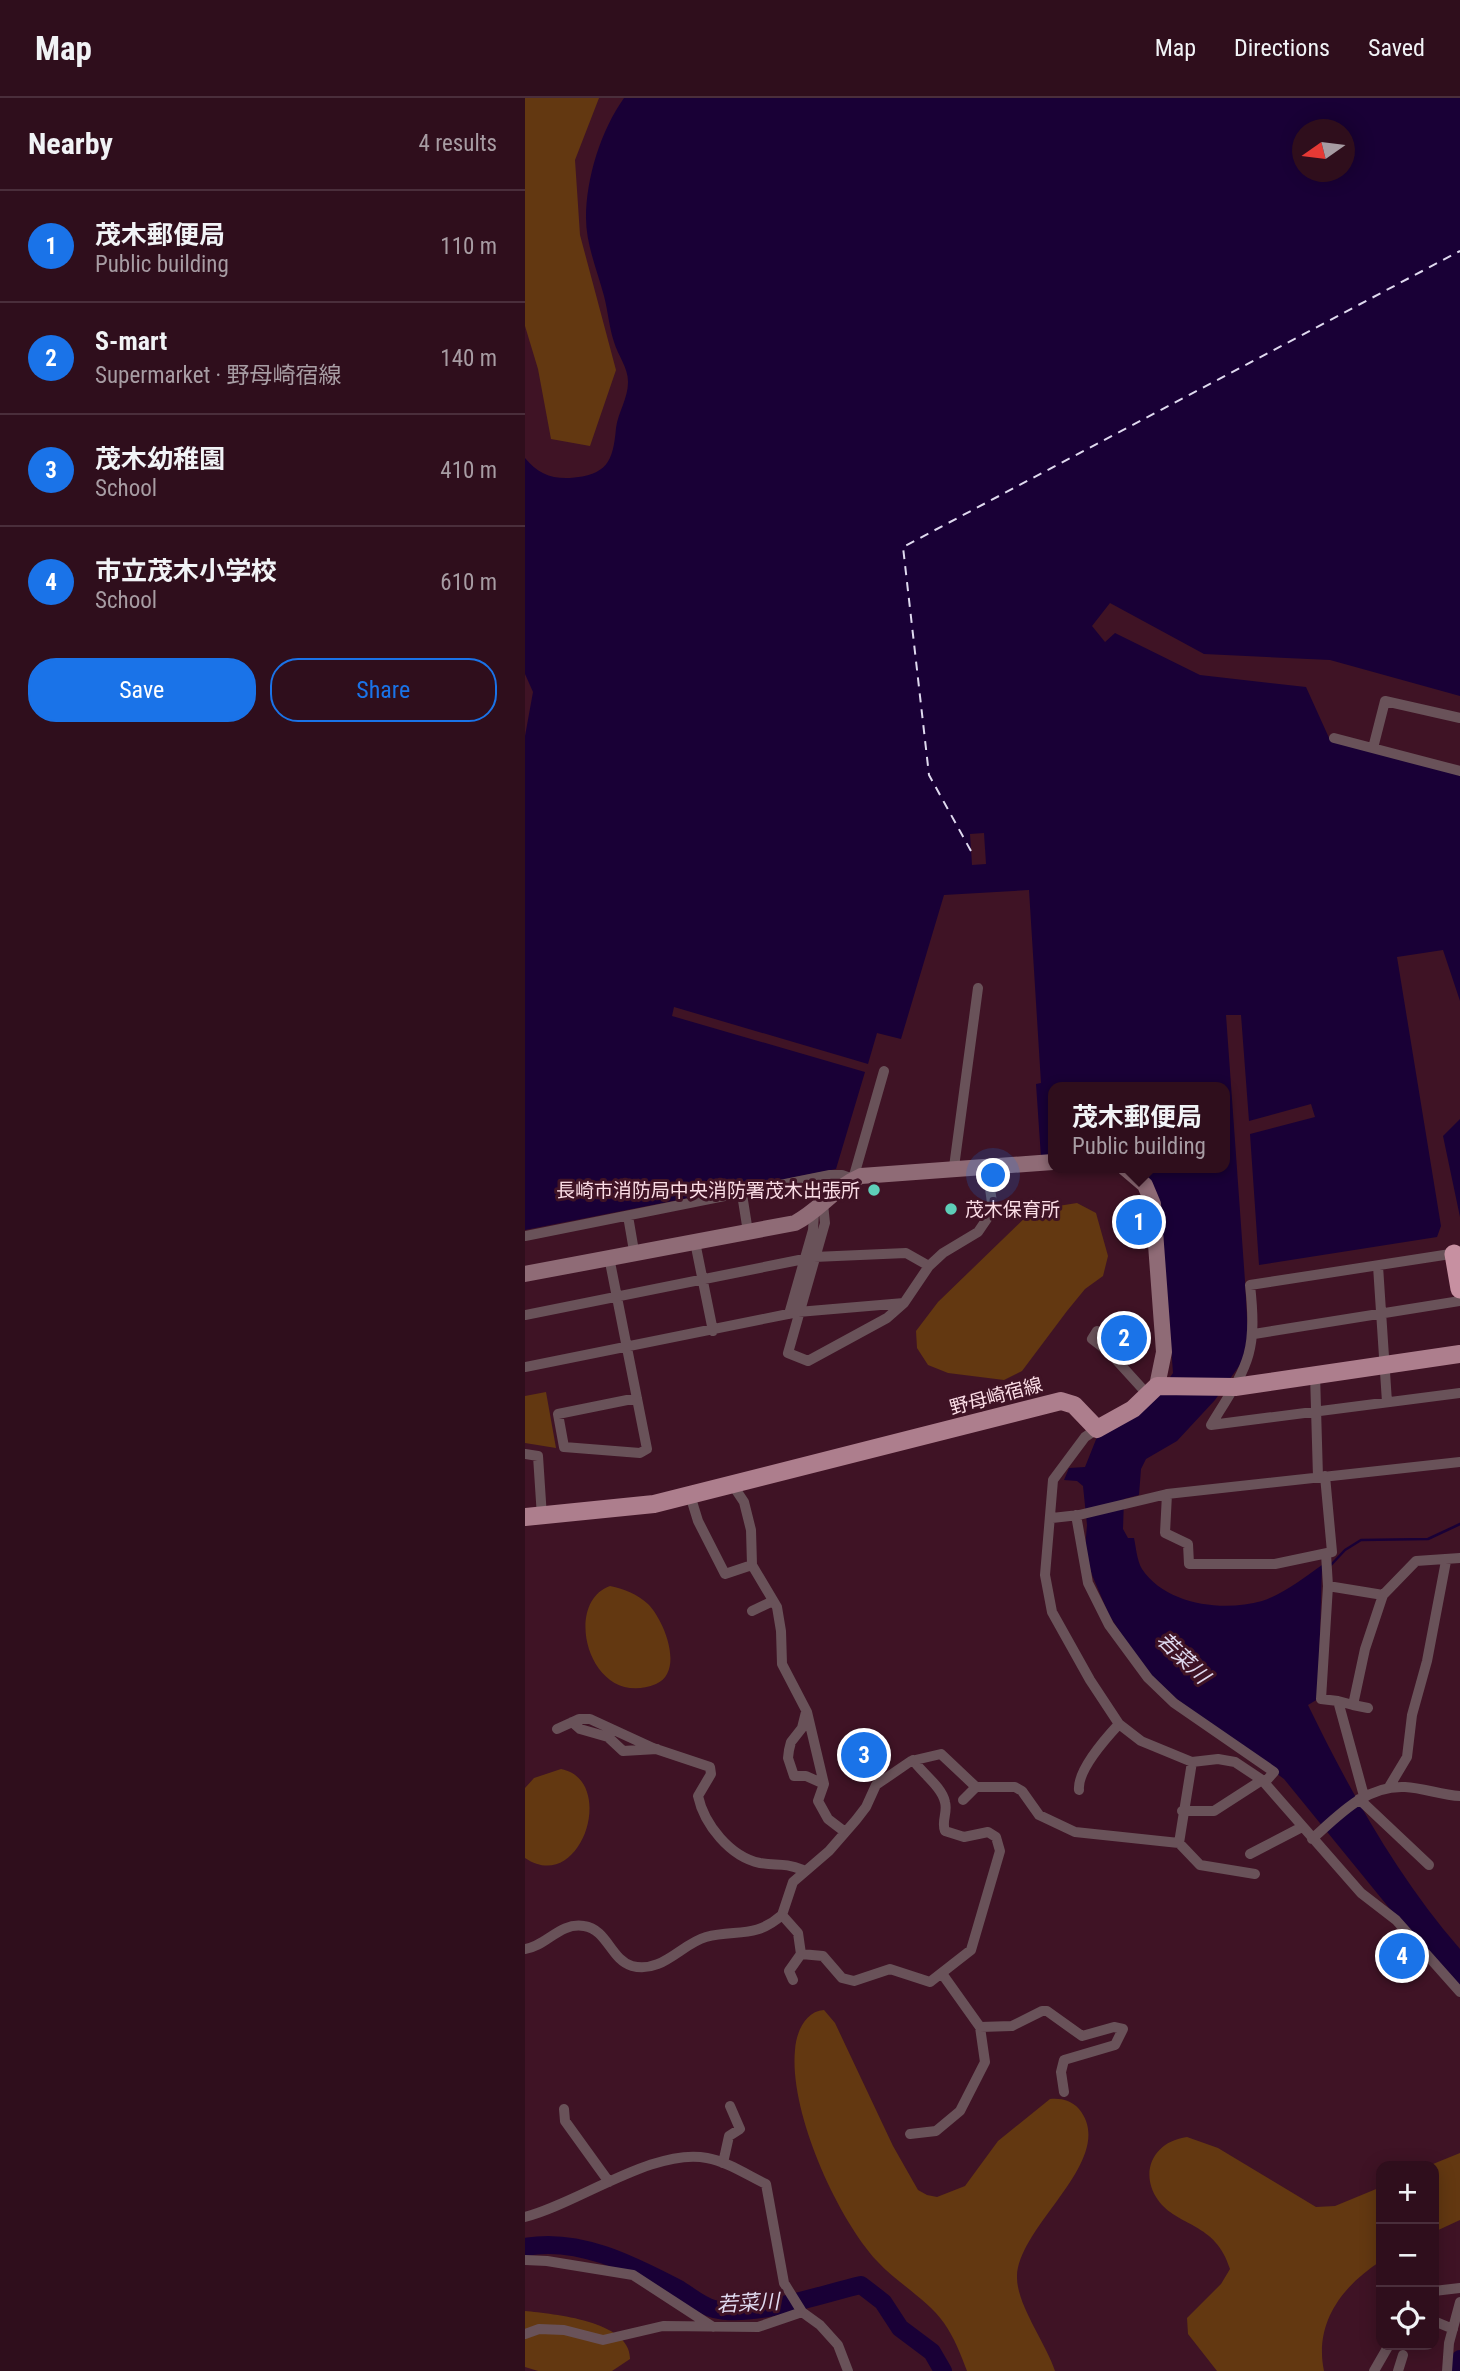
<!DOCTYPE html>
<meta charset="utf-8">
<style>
body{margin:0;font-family:"Roboto Condensed","Noto Sans JP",sans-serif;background:#3b1c29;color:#f1f3f6}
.controls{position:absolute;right:21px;bottom:21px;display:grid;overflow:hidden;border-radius:14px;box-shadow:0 4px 18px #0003}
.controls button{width:63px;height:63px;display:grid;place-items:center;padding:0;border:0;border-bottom:2px solid #4a2e3b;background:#2f0e1c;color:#f1f3f6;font:35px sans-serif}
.compass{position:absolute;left:767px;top:21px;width:63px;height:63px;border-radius:50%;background:#2f0e1c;box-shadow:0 4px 18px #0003;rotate:256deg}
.you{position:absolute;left:469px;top:1078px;width:24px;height:24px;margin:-18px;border:5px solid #fff;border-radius:50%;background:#1a73e8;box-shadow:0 0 0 10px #1a73e833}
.badge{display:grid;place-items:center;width:46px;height:46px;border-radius:50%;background:#1a73e8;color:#fff;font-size:23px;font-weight:700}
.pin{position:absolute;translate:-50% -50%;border:4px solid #fff;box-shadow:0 2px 7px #0006}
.popup{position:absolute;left:523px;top:984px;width:182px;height:91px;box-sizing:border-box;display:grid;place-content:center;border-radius:14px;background:#2f0e1c;filter:drop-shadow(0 2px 5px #0005);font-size:23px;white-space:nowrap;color:#a79ca3}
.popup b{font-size:26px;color:#f1f3f6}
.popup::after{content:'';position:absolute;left:50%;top:100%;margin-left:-14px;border:14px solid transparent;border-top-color:#2f0e1c}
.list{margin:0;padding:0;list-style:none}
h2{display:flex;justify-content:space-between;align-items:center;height:91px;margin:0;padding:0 28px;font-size:30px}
h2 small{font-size:23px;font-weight:400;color:#a79ca3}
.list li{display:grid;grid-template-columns:46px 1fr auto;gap:21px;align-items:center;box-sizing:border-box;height:112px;padding:0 28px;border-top:2px solid #4a2e3b}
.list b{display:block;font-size:26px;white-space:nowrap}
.list p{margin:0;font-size:23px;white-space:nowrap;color:#a79ca3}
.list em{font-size:23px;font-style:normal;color:#a79ca3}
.actions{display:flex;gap:14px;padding:21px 28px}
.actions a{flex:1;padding:16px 0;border:2px solid #1a73e8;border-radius:28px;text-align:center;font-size:24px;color:#1a73e8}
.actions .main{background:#1a73e8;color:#fff}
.icon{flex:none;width:38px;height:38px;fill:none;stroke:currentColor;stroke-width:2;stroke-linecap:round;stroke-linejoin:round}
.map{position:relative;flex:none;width:935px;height:2273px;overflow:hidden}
header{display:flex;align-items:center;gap:42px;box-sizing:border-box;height:98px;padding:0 35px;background:#2f0e1c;border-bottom:2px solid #4a2e3b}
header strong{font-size:33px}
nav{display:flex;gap:38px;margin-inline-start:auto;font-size:24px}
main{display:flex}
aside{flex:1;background:#2f0e1c}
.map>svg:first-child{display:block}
</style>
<header>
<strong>Map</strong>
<nav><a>Map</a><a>Directions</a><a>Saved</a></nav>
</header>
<main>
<aside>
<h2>Nearby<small>4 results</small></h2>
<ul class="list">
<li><span class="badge">1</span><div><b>茂木郵便局</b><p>Public building</p></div><em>110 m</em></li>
<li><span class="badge">2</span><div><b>S-mart</b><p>Supermarket · 野母崎宿線</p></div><em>140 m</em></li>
<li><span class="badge">3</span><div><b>茂木幼稚園</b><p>School</p></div><em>410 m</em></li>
<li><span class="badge">4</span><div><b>市立茂木小学校</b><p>School</p></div><em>610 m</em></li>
</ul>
<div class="actions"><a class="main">Save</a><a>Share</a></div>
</aside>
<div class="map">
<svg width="935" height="2273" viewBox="0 0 935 2273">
<rect width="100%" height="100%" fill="#3f1325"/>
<path fill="#633811" d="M0,0H74L50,62L55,137L91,272L65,348L26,341L13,271L0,228Z
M552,1105L571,1115L583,1158L578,1178L560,1191L542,1213L497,1273L479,1282L423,1275L403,1267L392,1250L391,1233L413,1204L508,1112Z
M21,1294L31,1350L0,1345V1298Z
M85,1488C100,1491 112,1496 123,1506C139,1522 160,1573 131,1586C65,1613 36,1505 85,1488Z
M36,1671C93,1682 56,1798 0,1760V1690L9,1680Z
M299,1912L310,1925L368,2048L393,2092L402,2097L412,2099L440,2088L473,2043L525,2001C536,2000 546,2002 554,2011C594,2060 494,2126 492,2178C491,2206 521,2245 530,2273H442C436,2257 429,2239 419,2225C402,2201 372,2185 352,2163C311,2118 264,2013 270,1952C271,1935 280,1913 299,1912Z
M662,2039L693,2050L791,2109L810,2108L856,2089V2163C817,2188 789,2225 799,2273H692L663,2236L662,2220L696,2186L705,2171C691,2124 652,2129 633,2102C613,2073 630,2043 662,2039Z
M935,2055V2122L909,2134V2068H903Z
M0,2213C29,2216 106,2223 105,2261L87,2273H13L0,2269Z"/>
<path fill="#190036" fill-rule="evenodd" d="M99,0H935V598L805,562L679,556L585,505L567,528L580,544L590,535L675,577L781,589L805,642L935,677V903L918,852L872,859L916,1128L912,1139L734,1167L725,1036L790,1019L786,1006L724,1023L716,917H701L720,1183L723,1238L719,1261L690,1302L652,1343L621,1361L616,1371L614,1397L599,1401L598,1431L603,1440H609C611,1449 612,1463 617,1471C641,1507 698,1514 737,1503C758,1496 779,1480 797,1467L793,1601L783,1607C826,1695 871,1777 935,1851V1888L865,1811L759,1681L645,1596L619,1571L584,1517L567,1477L560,1451L562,1427L558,1388L552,1383L539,1382L544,1370L560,1369L572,1339L628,1303L648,1275L636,1115L611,1070H700V989H528V1058L516,1059L511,986L516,985L504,792L419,797L376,941L352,935L343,966L149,909L147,918L340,974L311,1071L0,1132V638L8,594L0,576V360C12,375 26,381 45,380C82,377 88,364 91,330C93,314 103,301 103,284C103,269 93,258 89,244C84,229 83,213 79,198C72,172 61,146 61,120C61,80 76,32 99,0ZM778,32H820V74H778Z
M935,1021V1119L918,1038Z"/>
<path fill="#3f1325" d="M459,735L461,766L447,767L445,736Z"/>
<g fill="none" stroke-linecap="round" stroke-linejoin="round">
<path stroke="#190036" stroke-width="2.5" d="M805,1468L820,1452L836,1442L903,1441L935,1426"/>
<path stroke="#190036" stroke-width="18" d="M0,2149C53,2139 106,2166 152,2190C163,2196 176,2208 189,2211C228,2221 296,2196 336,2187L358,2204L375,2230L407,2254L418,2273
M934,2273L935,2261"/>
<path stroke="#dfd9ef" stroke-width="2" stroke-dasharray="9 7" stroke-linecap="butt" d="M446,753L404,677L378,449L935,153"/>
<path stroke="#695259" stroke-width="10" d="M809,640L935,673
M848,650L860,603L935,620
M429,1069L453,890
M217,1096L223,1134
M298,1106L300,1125L263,1255L283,1263L362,1220L379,1205L404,1168L418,1155L453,1134L468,1112L462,1069
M103,1118L109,1153
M0,1138L305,1077H317L328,1081L359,973
M170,1144L188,1233
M932,1155L725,1187C733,1258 722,1268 686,1327L935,1295
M84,1159L122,1351L115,1355L39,1349L33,1316L112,1300
M853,1168L862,1304
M264,1216L288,1132L289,1115
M0,1217L289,1159L381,1155L404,1168
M572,1233L567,1241L584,1254L624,1298
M729,1236L935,1203
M0,1269L273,1214L379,1205
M790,1276L793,1379
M572,1331L560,1339L528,1382L520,1477L527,1514L565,1582L594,1626L616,1643L667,1664L693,1661L710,1664L737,1682L836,1795L871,1822L935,1894
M0,1356L13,1358L17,1419
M207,1386L219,1404L226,1432L227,1467L252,1509L256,1533L257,1566L282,1614L299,1686L293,1703L303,1721L320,1734
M642,1396L640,1435L663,1446L664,1466H750L807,1454L800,1378
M165,1397L173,1423L200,1476L227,1467
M551,1417L563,1485L584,1527L623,1580L649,1605L749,1674L740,1684
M527,1420L554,1417L642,1396L935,1364
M801,1456L803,1488L796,1601L813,1603L839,1698
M803,1488L858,1497
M227,1513L248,1503
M813,1603L828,1607L840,1551L858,1497L891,1463L935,1460
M828,1607L843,1610
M281,1614L277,1630L266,1644L264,1652L263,1660L269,1678H281L299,1686
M47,1624L55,1631L83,1639L98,1653L132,1651
M32,1631L54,1621H65L128,1650L185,1669L186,1676L173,1698C179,1726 205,1759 235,1765C252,1768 258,1764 278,1772
M864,1689L882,1659L887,1617L902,1563L921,1463
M554,1692C552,1672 581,1640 594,1626
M834,1701L904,1767
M438,1702L451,1689H490L497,1693L514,1717L550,1734L654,1745L667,1664
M657,1713H689L737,1682
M787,1741C814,1717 841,1687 880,1689C899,1690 916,1697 935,1698
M654,1745L675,1767L730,1776
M725,1756L777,1729
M257,1817L273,1835L276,1856L298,1858L317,1880L329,1883L365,1871L405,1884L446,1852L475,1753L471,1739L463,1734L439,1739L420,1733C416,1723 423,1715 420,1704C417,1689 397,1675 388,1662
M0,1851C22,1848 34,1824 59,1828C82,1831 86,1862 107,1868C137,1876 156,1846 181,1839C211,1831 230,1841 257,1817L268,1784L304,1753L331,1722L341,1709L351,1687L386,1663L416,1656L451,1689
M418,1877L455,1929L487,1928L517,1913H522L557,1938L589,1929L598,1931L590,1947L539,1962L536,1974L539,1994
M268,1882L264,1873L276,1856
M39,2011L40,2023L84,2084
M385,2036L411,2033L435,2013L460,1964L455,1929
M198,2065L204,2038L215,2031L205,2008
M0,2119C52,2106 130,2049 182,2060C203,2064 222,2077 241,2086L259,2185L277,2214L295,2227L313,2247L323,2273
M0,2162L22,2163L108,2177L188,2229
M909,2193L935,2190
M909,2223L928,2231
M0,2236L14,2231L39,2232L78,2242L138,2228L233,2229L277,2214
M849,2273L864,2247
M873,2273L878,2257
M922,2273L924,2245L935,2204"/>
<path stroke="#8f6b76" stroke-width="16" d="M600,1070L620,1087L628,1106L639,1254L632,1288
M0,1176L270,1125C295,1112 310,1089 336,1078L528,1064"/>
<path stroke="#ad7e8d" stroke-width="18" d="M0,1419L129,1406L536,1303L549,1307L572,1331L608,1311L632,1288L710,1289L935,1256"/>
<path stroke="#c790a1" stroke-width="19" d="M929,1156L935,1191"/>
</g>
<g fill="#5eceb8" stroke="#3f1325" stroke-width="2.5">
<circle cx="349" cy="1092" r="7"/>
<circle cx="426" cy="1111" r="7"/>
</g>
<g text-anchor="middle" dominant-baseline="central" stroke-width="6" stroke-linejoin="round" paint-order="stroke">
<g font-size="19" fill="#fbdde6" stroke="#3f1325" text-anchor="end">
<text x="335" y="1092">長崎市消防局中央消防署茂木出張所</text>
<text x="440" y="1111" text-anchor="start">茂木保育所</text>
</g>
<g font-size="19" fill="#fbdde6" stroke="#3f1325">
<text transform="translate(471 1298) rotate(-15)">野母崎宿線</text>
</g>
<g font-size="21" font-style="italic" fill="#dfd9ef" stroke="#3f1325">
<text transform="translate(658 1560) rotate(44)">若菜川</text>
<text transform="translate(223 2205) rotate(-3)">若菜川</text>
</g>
</g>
</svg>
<div class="controls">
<button>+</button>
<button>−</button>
<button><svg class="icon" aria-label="locate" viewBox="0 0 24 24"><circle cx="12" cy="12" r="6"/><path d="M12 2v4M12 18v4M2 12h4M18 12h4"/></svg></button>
</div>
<svg class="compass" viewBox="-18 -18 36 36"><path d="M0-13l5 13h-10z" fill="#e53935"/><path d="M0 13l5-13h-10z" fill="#a79ca3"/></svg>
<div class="you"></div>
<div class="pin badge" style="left:614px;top:1124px">1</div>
<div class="popup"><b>茂木郵便局</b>Public building</div>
<div class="pin badge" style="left:599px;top:1240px">2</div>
<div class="pin badge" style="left:339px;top:1657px">3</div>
<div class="pin badge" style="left:877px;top:1858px">4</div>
</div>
</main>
